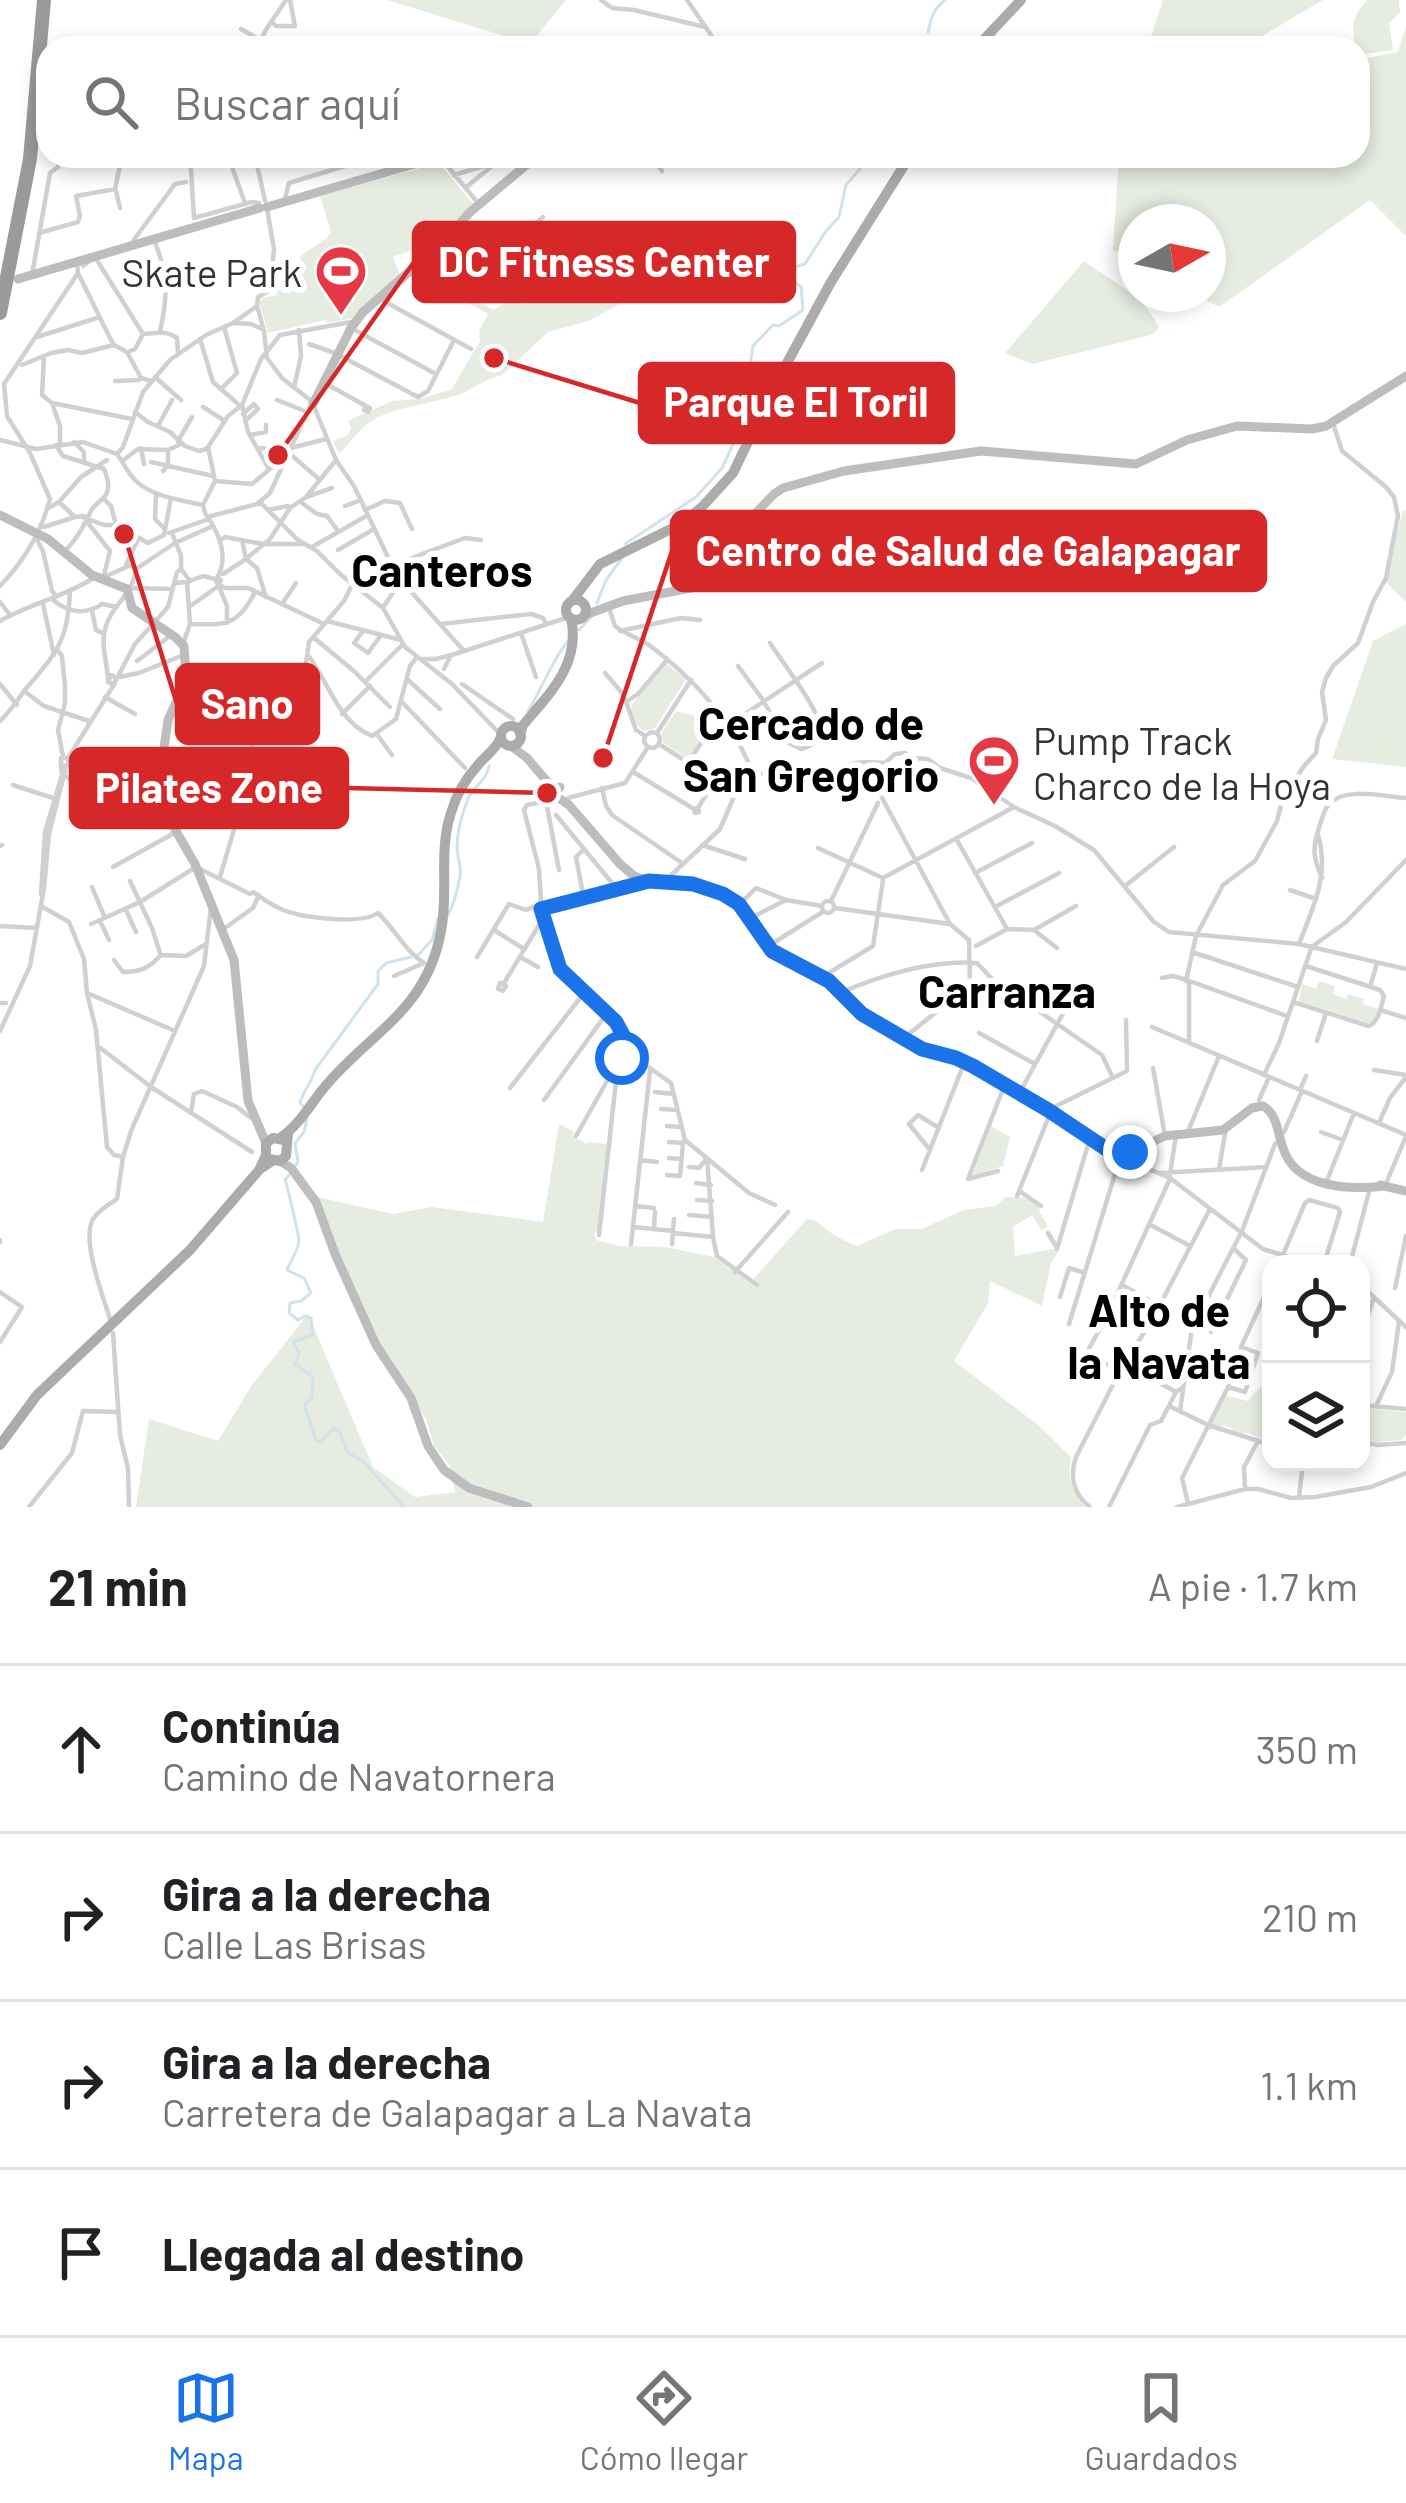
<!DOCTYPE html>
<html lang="es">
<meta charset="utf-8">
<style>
body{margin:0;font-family:Barlow,sans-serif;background:#f6f6f6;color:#202124}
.controls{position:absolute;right:36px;bottom:36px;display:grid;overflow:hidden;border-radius:24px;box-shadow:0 6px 18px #0003}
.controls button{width:108px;height:108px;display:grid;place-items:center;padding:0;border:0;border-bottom:3px solid #e0e0e0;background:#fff;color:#202124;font:60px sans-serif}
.compass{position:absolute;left:1118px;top:204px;width:108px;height:108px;border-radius:50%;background:#fff;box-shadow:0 6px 18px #0003;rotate:81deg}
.stop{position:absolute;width:36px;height:36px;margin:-27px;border:9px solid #1a73e8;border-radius:50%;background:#fff}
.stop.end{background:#1a73e8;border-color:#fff;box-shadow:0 3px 12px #0008}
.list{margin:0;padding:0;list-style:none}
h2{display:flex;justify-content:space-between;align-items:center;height:156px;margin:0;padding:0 48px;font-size:51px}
h2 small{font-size:39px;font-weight:400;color:#757577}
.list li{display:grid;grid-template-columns:78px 1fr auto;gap:36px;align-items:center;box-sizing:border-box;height:168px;padding:0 48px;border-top:3px solid #e0e0e0}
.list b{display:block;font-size:45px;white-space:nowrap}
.list p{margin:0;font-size:39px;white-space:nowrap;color:#757577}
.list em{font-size:39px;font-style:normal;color:#757577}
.icon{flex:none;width:66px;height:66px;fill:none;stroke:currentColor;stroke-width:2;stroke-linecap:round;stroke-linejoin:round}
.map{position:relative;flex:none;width:1406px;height:1507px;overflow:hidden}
.search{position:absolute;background:#fff;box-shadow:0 6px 18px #0003;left:36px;right:36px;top:36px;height:132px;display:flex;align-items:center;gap:30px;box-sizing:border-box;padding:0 42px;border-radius:36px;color:#757577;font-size:45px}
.sheet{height:828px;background:#fff}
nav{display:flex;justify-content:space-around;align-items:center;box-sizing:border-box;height:168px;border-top:3px solid #e0e0e0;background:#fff;font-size:33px;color:#757577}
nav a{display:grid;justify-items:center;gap:6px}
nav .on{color:#1a73e8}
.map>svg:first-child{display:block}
</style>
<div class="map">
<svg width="1406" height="1507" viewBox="0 0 1406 1507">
<rect width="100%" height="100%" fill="#fff"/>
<path fill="#e6ecdf" d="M387,0H566L530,44Z
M1163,0H1323L1260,37L1206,48H1147Z
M1368,0H1399L1400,12L1389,23L1393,50L1358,55C1352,34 1348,19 1368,0Z
M1406,27V236L1370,200L1219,307L1194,294H1208V222H1136V263L1113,250L1119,156H1358V60L1398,52Z
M439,163L473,204L441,239L393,257L400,275L354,318L327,323L325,320L268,333L259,302L262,298L277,295L276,289L300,284V274L304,273L300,256L326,239L331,232L320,196Z
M1084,261C1112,282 1144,294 1159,328L1151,335L1032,364L1005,353Z
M649,282L651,288L588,321L548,332L502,375C487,378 473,389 458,395C429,405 390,406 366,425C356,433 348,445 339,454L333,441L348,435L351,428L348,421L392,401L420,399L452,389L480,341L479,331L488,314L466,302L469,297L494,310L508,301L524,304L597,285L612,294Z
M1403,509L1406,512V602L1386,582Z
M1406,624V767L1332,759L1373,641Z
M667,664L686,679L655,728L644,731C636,726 629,713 632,704Z
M676,711L695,716L702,726L700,741L688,759L663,743L662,732Z
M1319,981L1335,986L1333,994L1346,999L1348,994L1364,999L1363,1004L1378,1009L1373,1022L1369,1023L1299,1001L1302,984L1316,989Z
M559,1124L574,1132L573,1136L587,1144L589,1142L607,1144L598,1229L594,1234L596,1240L620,1246L665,1247L714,1257L750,1283L807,1219L816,1221L835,1236L857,1246L895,1229H921L964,1210L996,1206L1005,1197L1027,1198L1040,1207L1039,1211L1048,1226L1041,1230L1032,1215L1013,1227L1015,1256L1054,1249L1059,1251L1051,1263L1042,1306L990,1281L988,1303L954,1361L1038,1425L1071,1457C1067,1476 1071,1492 1085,1507H136L149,1419L218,1441L252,1385L308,1314L373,1467L415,1497L455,1492L450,1466L434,1446L426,1419L380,1346L336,1251L317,1197L393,1214L432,1207L543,1222Z
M991,1126L1010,1137L1003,1166L972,1176Z
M1271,1377V1442L1245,1432L1243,1434L1232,1430V1428L1223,1425L1222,1427L1212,1424L1225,1395L1247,1401Z
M1361,1408L1406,1412V1435L1401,1440L1378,1442L1361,1440Z"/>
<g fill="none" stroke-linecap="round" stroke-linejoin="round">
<path stroke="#cfe2ee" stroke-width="3" d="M928,32C932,15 933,10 945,0
M625,544L696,497L722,468L734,442L732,417L746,386L745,378L750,366L753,346L773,325L779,326L803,310L801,287L791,279V268L805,264L826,231L839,217L846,185L871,156
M597,603L606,580L622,558
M579,630L593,615
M528,711C543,688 550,663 568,641
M448,915C453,905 458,888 460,877C462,868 457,857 457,848C457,833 462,813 468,799C474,785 486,782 489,766
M418,955L432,940L438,918
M303,1106L300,1103C303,1091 312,1082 315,1070L378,984V971L386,963L411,957
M294,1168L298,1162L295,1143L304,1132L307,1118
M289,1175L285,1180C287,1184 299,1236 299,1240C299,1249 290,1262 287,1270L304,1278L311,1293L301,1301L290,1303L289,1313L298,1320L305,1316L311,1318L313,1335L293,1342L299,1352L295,1364L313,1377L312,1398L305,1403C306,1417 313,1425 315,1439L320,1442L334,1428L340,1433L348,1453L364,1462L404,1507"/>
<path stroke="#d0d0d0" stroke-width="4.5" d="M601,0L612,8L634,10L705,27
M687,0L720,48
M273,23L276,26H295L290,0
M241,29L260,40
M258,48C263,30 276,16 286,0
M190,156L194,218L252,202L259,203
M228,156L245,203
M255,156L265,201
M650,156L662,171
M160,157V156
M440,157L478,203
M255,158L280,159L284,156
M90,166L91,156
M454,175L517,156
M465,188L492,166
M116,191L120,208
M285,199L289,183L345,166L359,165
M39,233L78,222L80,216L76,196L115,189L122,156
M452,233L475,260
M507,236L551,283L590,245L585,238L532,227
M154,240C169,276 168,294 160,332
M133,241L175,184L186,182
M485,260L489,264L484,269L480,264Z
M83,266L95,257L143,334
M489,266L543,217
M78,273L111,340L114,345L127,352L141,378L151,381
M32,275L50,173L58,167L60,156
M382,300L471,349
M257,306L264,331L267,358L282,378L310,400
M233,323L251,324L262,329
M351,328L436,374
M143,334C155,333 166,330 177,338L178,354
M37,337L100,317
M200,339L213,382L238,404
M309,344L335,353L418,397L428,391L454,340
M128,352L135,349L143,334
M44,356L42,395L52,403L132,419
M22,365L51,353L68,350L82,353L114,345
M155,377L181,400
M115,381L139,380
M323,382L366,406L364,410L368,412L370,408L366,406
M294,387L301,356L299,330
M221,389L237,373L224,327
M277,400L307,412
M52,403L60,426V444
M313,404L336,460L354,486L397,576L464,651
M242,405L248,432L269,469
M203,407L225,421
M135,412L148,422L170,432L185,446L199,451L206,449
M243,414L254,404L258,409L245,421
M158,426L172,400
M250,435L266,432V425
M0,440L36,449L83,442L117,454
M178,441L192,417
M74,442L84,452V462
M56,445L63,456L104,469C106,473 109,483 108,488C107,500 96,501 91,511C83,527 78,538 64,552
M141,448L144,464
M261,448L290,452
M291,448L326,439
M289,453L320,480
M117,454L123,447L143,392L170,360L206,335L233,323L257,306L258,297L270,290L274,249L267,209
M117,454C123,462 128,473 135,480C152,497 180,500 203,505L205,513C217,530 230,556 217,578
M122,461L138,449L168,450L181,444
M151,462L213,476
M163,471L168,465V450
M215,481L252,484L290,452
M156,493L155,519L165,529
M306,497L332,488
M104,499L111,506L116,525
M59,502L75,517
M302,503L317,514L327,516L338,531
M257,504H262L298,540L317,551L340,574L383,608L405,647L452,684L501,735
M203,505L215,481L208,447L228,416L242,405L261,359L280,335L351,322
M345,506L361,500
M47,509L59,502L81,477L107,460
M268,510L288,506L290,508
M365,510L385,501L400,503L412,529
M211,516L257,504L270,493L311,404
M82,517L104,525H116L148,543L164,535L171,498
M88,523L110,551L103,579
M44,527L75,517L84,516
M169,533L209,519
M172,533L181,556V569L190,581
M36,538L43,551L52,591L55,594
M242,540L246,559L257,568L266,597
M220,541L225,537L263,544H302
M312,547L368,515
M338,550L374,529
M126,565L138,539
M382,569L465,538L481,540
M223,574L246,559L270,539L290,508L306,497L336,460
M104,577L131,565L136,569
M175,583L187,582L203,576L215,579
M218,584L227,606V623
M0,586C24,561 41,533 50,499L30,453L7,416L4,384L78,273L77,262
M131,588L172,589
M52,599C67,612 85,616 102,604L117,607
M0,602L10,615
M43,604L54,655
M282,604L296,583
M608,605L615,626C625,634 638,638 649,645C695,679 731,719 753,773
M384,606L401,581
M189,607L217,587L218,584L215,580L218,578L221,580L219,584L225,588H248L324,624
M92,611L96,630L104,634
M0,621C30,604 63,597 92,579
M327,621L401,640
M190,624C226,625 238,626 255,592
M441,624L531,614L543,618L546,624
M363,631L354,643L368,653L381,635
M620,631L681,618L700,620
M521,633L536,677
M313,637L355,672L390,707
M183,644L190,624L187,582
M58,651L62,656L65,687V703L58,730L63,757
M308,655C329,683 338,722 372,736L396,719L410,666L417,657
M422,659H436L455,654L569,617
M137,661L170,636
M738,666L763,700L785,741L801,749C812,746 820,742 821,730C821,712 781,660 770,643
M444,669L450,657
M605,673L622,693L626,702L638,694L667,660
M111,675L117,678L114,684L108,682Z
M119,677L139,673L181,656
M117,678L135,644L168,607L177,572L181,569
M108,679C107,663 101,645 105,629C111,605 132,597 136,569L175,543L213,526
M408,680L440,709
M365,682L403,644
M0,684L17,705
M462,684L513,719
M24,691L44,706L89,721
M182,692L230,712L253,743
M105,697L135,714
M402,702L465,768
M626,702L636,730L645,736
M342,714L370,686
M0,721C13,709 19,696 30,684C60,649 68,637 70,591
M376,733L392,755
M657,733L651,732L645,736L644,742L648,747L654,748L659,744L660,738L657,733L691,680
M659,744L735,793
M68,758L115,683
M689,762L701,743L822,663
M633,772L694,809
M754,774L779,773L827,776C844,761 863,761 885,763L895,754L905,753L913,758L928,759L940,768L971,778L1014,807L1055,826L1094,850L1154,922L1169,932L1299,944L1406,969
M67,777L109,807H130L143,791
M874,783L950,924
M13,785L53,798
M602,788L606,806L612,815L682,863
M568,798L625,783L648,747
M551,800L527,805L524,810L539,869L542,920L559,969L617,1022L637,1059L671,1083L685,1140L749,1193L775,1205
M546,801L559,870
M698,808L715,780
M698,808L699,812L695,813L694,809Z
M556,815L617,889
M957,840L1007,929
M702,845L745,859
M0,846L2,845
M818,848L883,878L1014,807
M113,867L176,832
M975,873L1032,843
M220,877L246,789L247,765L253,743L261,736L269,718L301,698L309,642L344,601L352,585
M1322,878C1314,860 1312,850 1318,831C1321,822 1323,811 1329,804C1346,786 1385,797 1406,798
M130,881L152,928L160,953
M664,882L720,829L739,785L754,774
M1125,886L1174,847
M92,887L105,918
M1290,890L1316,899
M41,894L45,832L62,775L61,765L68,766V758H61V765
M583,894L576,857L583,850
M822 907a6 6 0 1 1 12 0a6 6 0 1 1-12 0Z
M831,901L878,803
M739,905L756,888L786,900L822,906
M41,906L69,922L84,959L87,993L96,1030L107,1147L114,1155L123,1157
M995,907L1059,873
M835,908L950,924L969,940L970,985L905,1037
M540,909L643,882
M126,910L136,932
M749,919L786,900
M100,921L109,940
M91,924L140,902L196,867L250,894L253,892C261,897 270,904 279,908C299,918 360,925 378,913C395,929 404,950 424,963L394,976
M0,926L37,928
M225,928L253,908L259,895
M494,930L524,949
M1034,930L1057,948
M1299,944C1313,907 1330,875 1318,835
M976,946L1007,929L1034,930L1076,906
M1313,946L1346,922L1406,860
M767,947L824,911
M1192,952L1298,987
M477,957L509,904L526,910L540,904
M520,957L538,967
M114,960L123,972C141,972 149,968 161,955L186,956L206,944
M822,977L873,946L883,880
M1162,978L1172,976L1184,979L1287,1016
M1186,981L1196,936L1223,885L1255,861L1277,821L1283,798L1304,766L1316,753L1318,739L1326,720L1322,692L1326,678L1333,666L1358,643L1373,602L1386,578L1398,516L1394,497L1386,487L1342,451L1333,423
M500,983L506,986L503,991L498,989Z
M504,983L542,920
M1189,983V1042
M1370,987L1377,963
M87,993L175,1031
M840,993C882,975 931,960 977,963L991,978L1102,1055L1113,1078
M1293,1002L1369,1026C1379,1022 1381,1006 1384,996L1380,990L1306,966
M0,1003H6
M1380,1010L1406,1018
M1152,1027L1406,1135
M0,1031L30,966L44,888L49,834L66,767
M979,1033L1035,1064
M1317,1041L1326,1013
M99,1047L151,1087L252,1152
M1153,1068L1165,1136
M1374,1070L1406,1075
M1264,1075L1279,1043L1312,946
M510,1088L584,993
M1300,1090L1306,1076
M655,1092L674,1094
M1020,1092L1072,997
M544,1100L607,1013
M1259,1100L1269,1077
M661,1109L677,1110
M1048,1110L1127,1071L1126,1020
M191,1112L194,1094L202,1091L237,1107L251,1118
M1379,1123L1390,1098L1406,1077
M667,1126L681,1127
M1321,1132L1343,1140
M1281,1133L1284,1132L1302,1091
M1187,1134L1219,1056
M576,1136L615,1067
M669,1142L683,1143
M930,1150L909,1124L918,1115L939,1128
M1116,1155L1170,1178L1263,1249L1310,1264
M669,1158L681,1159
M707,1158L713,1237L717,1256L757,1285
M640,1160L657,1162
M689,1167L699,1168L707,1158
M1219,1169L1226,1128
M922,1170L965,1061
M1159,1173L1267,1167
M667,1175L680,1176L683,1143L685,1140
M968,1179L1005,1084
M968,1179L998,1171
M696,1183L711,1185
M1326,1183L1354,1113
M1385,1186L1406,1136
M1021,1192L1041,1206
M1017,1196L1051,1111
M697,1200L712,1201
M635,1206L654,1208
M689,1215L712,1217
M1149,1224L1190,1246
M633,1227L673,1231
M654,1229L655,1212
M673,1233L713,1237
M1048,1233L1057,1248
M599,1235L618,1063L627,1042
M0,1240V1242
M631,1244L650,1071
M672,1244L674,1219
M1057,1249L1090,1138
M1279,1264L1305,1203L1309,1200L1338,1208L1340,1212L1324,1264
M1350,1264L1370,1188
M735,1272L788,1212
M1122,1285L1159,1306
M1361,1285L1406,1327
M1395,1288L1406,1236
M0,1292L22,1307L0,1342
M1060,1297L1069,1268L1085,1273
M110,1319C103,1296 81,1240 93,1219C98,1211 109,1204 117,1199L123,1157L131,1131L204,966L211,907
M1069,1324L1119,1161
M1211,1332L1246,1260L1233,1248
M113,1333L120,1435L128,1468L129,1507
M1126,1360L1147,1376L1176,1392
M1361,1367L1367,1318L1374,1297
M1120,1371L1086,1354L1108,1314L1169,1181L1176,1135
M1228,1387L1245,1392L1258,1353L1241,1347
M1361,1405L1406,1409
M1169,1406L1208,1425L1271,1445
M1376,1406L1392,1372L1399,1321
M1180,1411L1192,1328L1242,1231L1275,1144L1280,1140
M1361,1442L1378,1445L1406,1443
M1245,1489L1244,1467L1258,1441
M1299,1498L1303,1462
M1188,1503L1182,1478L1228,1387L1241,1347L1271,1282
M29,1507L72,1453L83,1411L118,1412
M1090,1507C1074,1495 1069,1477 1076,1457L1120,1371L1153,1318L1210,1209
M1109,1507L1150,1425L1161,1421L1176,1392L1182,1388
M1177,1507L1245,1489H1258L1291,1498L1315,1497L1371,1487L1406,1473"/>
<path stroke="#bdbdbd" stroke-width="9" d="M267,207L442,156
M18,279L260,208
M313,404L351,328L363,312L448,238L469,213L537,156
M0,515L48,539L92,575L127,589L132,608L175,637L184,646L186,680L168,720L157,798L195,864L234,960L248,1101L266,1143
M585,615L623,601L696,587L708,578L723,547L774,494L783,488L844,471L981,451L1136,464L1187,440L1237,426L1312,429L1326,426L1406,376
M511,746L527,758L556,792
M560,787L556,792L557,797L569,805L620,864L634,876L649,881L702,886L732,899L744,911L760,938L772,951L829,981L862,1014L922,1049L965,1061L1048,1110L1112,1151L1130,1152L1165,1136L1223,1130L1252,1108L1263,1106C1278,1115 1277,1132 1283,1148C1296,1189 1351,1190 1385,1186
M280,1161L291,1168L316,1202L335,1254L376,1345L411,1398L428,1446L444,1470L469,1488L528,1507
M1380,1185L1406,1191"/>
<path stroke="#ababab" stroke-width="10" d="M976,48L1021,0
M566 610a10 10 0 1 1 20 0a10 10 0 1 1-20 0Z
M572,601L600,564L681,524L702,507L733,473L781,374L831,282L910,156
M501 736a10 10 0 1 1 20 0a10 10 0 1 1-20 0Z
M520,734L523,725C550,693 581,664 571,618
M280,1138C300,1125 312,1101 328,1083C374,1030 427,1009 441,931C449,892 438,851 451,813C456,795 466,778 478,765C486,755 496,750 501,737
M269,1159L280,1161L286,1156L288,1134
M260,1168L266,1155V1143L273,1138L284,1140
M0,1445L37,1395L190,1250L260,1169L272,1161"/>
<path stroke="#9a9a9a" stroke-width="14" d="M0,313L30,159L44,0"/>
</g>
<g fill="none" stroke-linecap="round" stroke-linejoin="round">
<path stroke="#1a73e8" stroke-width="15" d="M622,1058L630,1048L616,1022L560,969L541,909L649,881L693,884L723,894L739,904L772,951L829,981L862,1014L922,1049L956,1058L973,1066L1048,1110L1108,1150L1119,1153L1130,1152"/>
</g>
<defs>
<g id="stadium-pin" transform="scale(2.7)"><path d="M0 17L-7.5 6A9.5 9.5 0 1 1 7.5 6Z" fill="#e63946" stroke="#fff"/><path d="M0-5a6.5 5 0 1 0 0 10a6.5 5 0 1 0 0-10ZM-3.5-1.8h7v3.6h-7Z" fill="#fff"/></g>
</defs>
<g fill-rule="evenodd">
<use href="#stadium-pin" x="341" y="271"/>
<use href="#stadium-pin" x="994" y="761"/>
</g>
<g text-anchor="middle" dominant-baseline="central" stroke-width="12" stroke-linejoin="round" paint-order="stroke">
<g font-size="39" fill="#333" stroke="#fff" text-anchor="end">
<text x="302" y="271">Skate Park</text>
<text x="1033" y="739" text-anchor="start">Pump Track<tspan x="1033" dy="45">Charco de la Hoya</tspan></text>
</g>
<g font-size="45" font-weight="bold" fill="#000" stroke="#fff">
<text x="442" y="569">Canteros</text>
<text x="811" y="722">Cercado de<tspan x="811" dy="52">San Gregorio</tspan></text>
<text x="1007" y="990">Carranza</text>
<text x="1159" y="1309">Alto de<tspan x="1159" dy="52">la Navata</tspan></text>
</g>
</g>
<path fill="none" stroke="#d62828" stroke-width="4.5" d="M278 455L414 262M494 358L640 403M603 758L672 551M124 534L177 704M547 793L347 788"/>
<g fill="#d62828" stroke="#fff" stroke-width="4.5">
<circle cx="278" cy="455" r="12"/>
<circle cx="494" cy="358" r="12"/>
<circle cx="603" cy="758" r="12"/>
<circle cx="124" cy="534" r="12"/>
<circle cx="547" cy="793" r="12"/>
</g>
<g fill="#d62828" stroke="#d62828" stroke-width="4.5">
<rect x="414" y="223" width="380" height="78" rx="12"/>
<rect x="640" y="364" width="313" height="78" rx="12"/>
<rect x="672" y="512" width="593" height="78" rx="12"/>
<rect x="177" y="665" width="141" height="78" rx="12"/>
<rect x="71" y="749" width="276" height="78" rx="12"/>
</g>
<g font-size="42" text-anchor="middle" font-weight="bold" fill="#fff">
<text x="604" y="277">DC Fitness Center</text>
<text x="796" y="417">Parque El Toril</text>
<text x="968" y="566">Centro de Salud de Galapagar</text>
<text x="247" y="719">Sano</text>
<text x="209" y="803">Pilates Zone</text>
</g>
</svg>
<div class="controls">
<button><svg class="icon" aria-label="locate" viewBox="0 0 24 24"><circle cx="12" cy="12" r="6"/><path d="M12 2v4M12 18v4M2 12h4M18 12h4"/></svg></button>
<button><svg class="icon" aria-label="layers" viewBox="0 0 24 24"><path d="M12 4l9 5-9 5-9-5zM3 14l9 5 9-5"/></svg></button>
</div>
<svg class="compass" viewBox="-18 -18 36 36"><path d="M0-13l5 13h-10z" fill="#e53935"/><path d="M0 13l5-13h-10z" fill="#757577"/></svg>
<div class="stop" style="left:622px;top:1058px"></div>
<div class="stop end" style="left:1130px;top:1152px"></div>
<div class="search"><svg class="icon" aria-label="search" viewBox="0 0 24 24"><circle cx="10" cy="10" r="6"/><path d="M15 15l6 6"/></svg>Buscar aquí</div>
</div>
<section class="sheet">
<h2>21 min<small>A pie · 1.7 km</small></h2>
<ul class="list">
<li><svg class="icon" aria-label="ahead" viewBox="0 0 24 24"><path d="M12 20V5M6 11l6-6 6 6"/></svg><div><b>Continúa</b><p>Camino de Navatornera</p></div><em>350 m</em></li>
<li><svg class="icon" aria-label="right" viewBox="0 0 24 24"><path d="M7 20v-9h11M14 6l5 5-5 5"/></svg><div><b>Gira a la derecha</b><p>Calle Las Brisas</p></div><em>210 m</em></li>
<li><svg class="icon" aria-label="right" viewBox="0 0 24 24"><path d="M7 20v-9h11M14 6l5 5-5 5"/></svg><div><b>Gira a la derecha</b><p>Carretera de Galapagar a La Navata</p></div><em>1.1 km</em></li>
<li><svg class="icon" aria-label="arrive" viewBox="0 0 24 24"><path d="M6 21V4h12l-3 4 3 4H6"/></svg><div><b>Llegada al destino</b></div></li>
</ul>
</section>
<nav>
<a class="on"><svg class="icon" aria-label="map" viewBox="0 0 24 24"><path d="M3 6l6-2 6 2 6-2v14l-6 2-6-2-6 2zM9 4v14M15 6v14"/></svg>Mapa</a>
<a><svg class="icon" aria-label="directions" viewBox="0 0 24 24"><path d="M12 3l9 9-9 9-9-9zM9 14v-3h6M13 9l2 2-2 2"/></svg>Cómo llegar</a>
<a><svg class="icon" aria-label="saved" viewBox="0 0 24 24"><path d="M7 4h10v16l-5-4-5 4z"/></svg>Guardados</a>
</nav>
